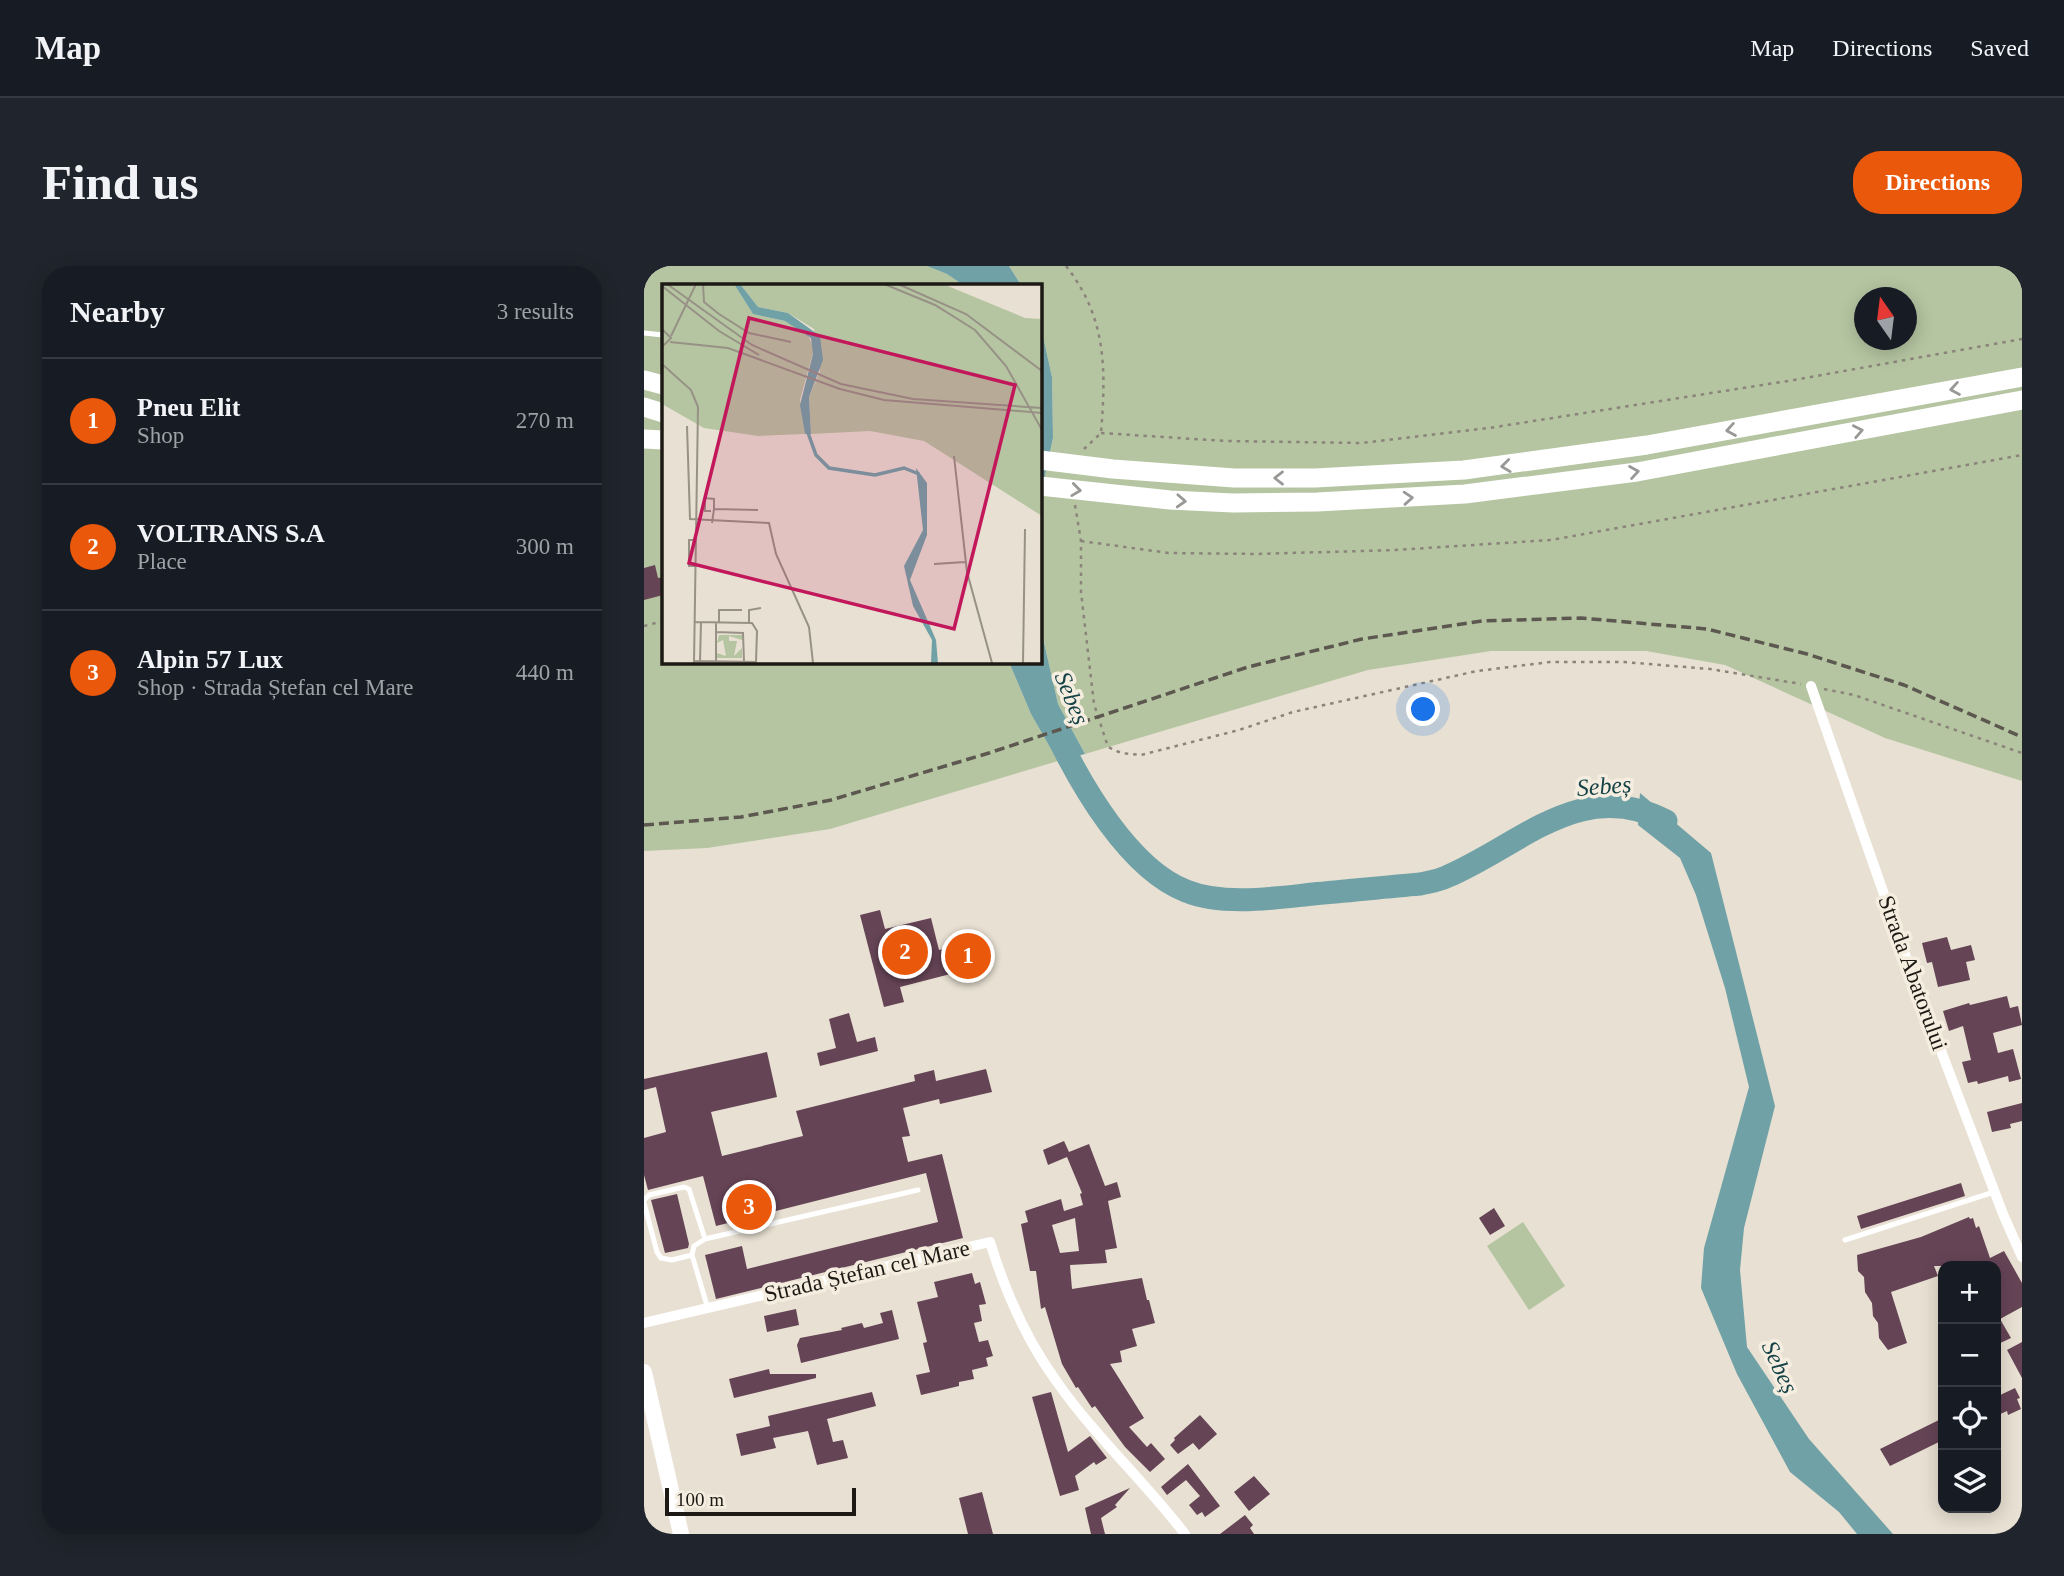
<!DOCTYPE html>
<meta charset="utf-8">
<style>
body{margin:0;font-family:Georgia,serif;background:#20242c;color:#f1f3f6}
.controls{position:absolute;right:21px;bottom:21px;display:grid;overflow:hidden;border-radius:14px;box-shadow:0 4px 18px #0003}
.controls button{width:63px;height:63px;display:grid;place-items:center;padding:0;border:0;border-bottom:2px solid #363941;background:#171b24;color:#f1f3f6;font:35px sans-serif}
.compass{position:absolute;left:1210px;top:21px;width:63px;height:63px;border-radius:50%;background:#171b24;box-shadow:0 4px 18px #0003;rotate:346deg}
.scale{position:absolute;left:21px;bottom:18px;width:191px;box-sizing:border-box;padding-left:7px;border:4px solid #1d1a15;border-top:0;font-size:19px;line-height:24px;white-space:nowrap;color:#1d1a15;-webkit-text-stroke:5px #f5eddf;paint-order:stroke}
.you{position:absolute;left:780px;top:444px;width:24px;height:24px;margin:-18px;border:5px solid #fff;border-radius:50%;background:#1a73e8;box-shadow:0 0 0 10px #1a73e833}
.badge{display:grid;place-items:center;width:46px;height:46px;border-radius:50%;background:#ea580c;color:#fff;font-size:23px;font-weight:700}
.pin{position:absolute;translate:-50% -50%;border:4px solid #fff;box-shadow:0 2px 7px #0006}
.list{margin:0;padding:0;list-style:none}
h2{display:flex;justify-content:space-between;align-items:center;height:91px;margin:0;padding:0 28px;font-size:30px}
h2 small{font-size:23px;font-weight:400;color:#9ea1a6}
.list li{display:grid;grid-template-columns:46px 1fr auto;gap:21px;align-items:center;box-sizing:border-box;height:126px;padding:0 28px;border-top:2px solid #363941}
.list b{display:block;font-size:26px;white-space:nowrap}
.list p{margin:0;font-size:23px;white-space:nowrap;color:#9ea1a6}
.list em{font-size:23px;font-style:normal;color:#9ea1a6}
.icon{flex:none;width:38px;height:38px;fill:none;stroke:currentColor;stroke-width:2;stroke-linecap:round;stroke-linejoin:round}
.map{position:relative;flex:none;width:1378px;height:1268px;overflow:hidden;border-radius:28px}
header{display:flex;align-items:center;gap:42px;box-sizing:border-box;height:98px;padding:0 35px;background:#171b24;border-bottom:2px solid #363941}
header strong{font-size:33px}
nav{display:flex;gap:38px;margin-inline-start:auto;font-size:24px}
.intro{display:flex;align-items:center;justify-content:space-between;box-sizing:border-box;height:168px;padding:0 42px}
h1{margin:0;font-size:49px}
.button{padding:18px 32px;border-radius:28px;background:#ea580c;color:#fff;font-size:24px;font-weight:700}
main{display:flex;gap:42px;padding:0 42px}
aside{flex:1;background:#171b24;border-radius:28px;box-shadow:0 4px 18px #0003}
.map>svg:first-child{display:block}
</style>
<header>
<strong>Map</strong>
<nav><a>Map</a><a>Directions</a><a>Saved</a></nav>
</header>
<div class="intro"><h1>Find us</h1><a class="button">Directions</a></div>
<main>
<aside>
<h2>Nearby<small>3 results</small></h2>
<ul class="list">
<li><span class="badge">1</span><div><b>Pneu Elit</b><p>Shop</p></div><em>270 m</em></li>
<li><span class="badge">2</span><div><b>VOLTRANS S.A</b><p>Place</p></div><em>300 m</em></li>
<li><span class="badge">3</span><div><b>Alpin 57 Lux</b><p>Shop · Strada Ștefan cel Mare</p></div><em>440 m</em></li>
</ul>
</aside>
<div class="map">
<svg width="1378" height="1268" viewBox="0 0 1378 1268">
<rect width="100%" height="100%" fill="#e8e0d2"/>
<path fill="#b5c5a1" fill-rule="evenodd" d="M0,0H283L303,8L319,19H19V396H365L387,448L414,495L186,563L63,582L0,585Z
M365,0H1378V515L1241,472L1081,399L1002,385H847L724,404L441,488L414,438L396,359V233L409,172L408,111L396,57V19H377ZM1220,32H1262V74H1220Z
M879,956L921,1020L885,1044L843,980Z"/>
<path fill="#70a1a6" d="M283,0H365L377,19H319L303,8Z
M396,57L408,111L409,172L396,233Z
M396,359L414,438L441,488L414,495L387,448L365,396H396Z
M996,527L1067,587L1131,840L1100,962L1096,1004L1103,1081L1165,1173L1249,1268H1213L1195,1246L1146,1206L1093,1108L1057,1022L1060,982L1105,821L1081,722L1052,629L1036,592L994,559Z"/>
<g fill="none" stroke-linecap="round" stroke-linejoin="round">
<path stroke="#70a1a6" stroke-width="23" d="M412,467C437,519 485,603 542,625C579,640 631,632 669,628C705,625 740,621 776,618C784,616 794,615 802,611C876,580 937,510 1022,555"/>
</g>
<path fill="#654456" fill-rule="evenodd" d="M11,299L14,312L19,311V329L0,334V302Z
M236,644L241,663L287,652L295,684L343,672L349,697L256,721L260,736L240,741L216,649Z
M1303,671L1307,684L1327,679L1331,694L1322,696L1326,714L1294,721L1288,696L1283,697L1278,677Z
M1363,730L1366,742L1374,740L1378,759L1349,767L1354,787L1369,783L1377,813L1365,816L1364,810L1334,818L1333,815L1324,817L1318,796L1327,794L1319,760L1305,765L1299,745L1325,737L1326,739Z
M205,747L213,776L231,771L234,785L176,800L173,787L192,782L185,753Z
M123,786L133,831L67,846L78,890L159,870L152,845L271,815L270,809L290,804L292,815L342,803L348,826L296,838L295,833L259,842L266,870L258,871L264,896L298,888L319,972L72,1033L61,989L98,980L103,1003L294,956L282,907L72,960L59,910L4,924L0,909V872L22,866L12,821L0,824V813Z
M1378,837V855L1366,858L1367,862L1348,866L1343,846Z
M420,875L425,886L445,878L461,920L473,916L477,931L464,935L473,982L461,984L463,997L426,999L428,1023L498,1012L503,1034H505L511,1057L488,1063L493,1080L476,1085L478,1096L466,1098L500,1152L485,1161L503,1181L507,1177L521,1193L506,1206L481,1181L451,1140L448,1142L434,1121L432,1122L418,1098L401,1041L397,1043L392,1005H386L377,958L384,956L381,945L417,933L420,945L439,939L436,928L438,927L423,891L404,899L399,884ZM431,952L435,985L416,987L408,959Z
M1317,917L1321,930L1217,963L1213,950Z
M33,928L45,978L44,982L21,987L7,934Z
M850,942L861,960L846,969L835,952Z
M1325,951L1326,953L1329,952L1332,962L1335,960L1346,992L1360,985L1378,1017V1041L1356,1053L1367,1072L1352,1079V1034L1357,1031L1352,1023V1000H1290L1294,1010L1247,1026L1263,1077L1244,1084L1235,1072L1234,1057L1229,1050L1228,1037L1221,1026L1220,1011L1214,1005L1213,989L1277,971Z
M328,1007L331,1018L336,1016L342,1038L335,1039L338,1055L330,1057L335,1076L344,1074L349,1090L342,1092L344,1100L328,1104L330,1113L315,1116V1120L277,1129L272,1109L286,1106L279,1077L283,1076L273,1036L294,1031L290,1016Z
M152,1043L155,1059L123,1066L120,1050Z
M248,1044L255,1073L157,1097L153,1079L156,1072L198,1064L197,1062L218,1057L220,1062L239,1057L236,1047Z
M1378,1076V1112L1363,1084Z
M125,1103L126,1108H172V1112L90,1132L85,1113Z
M1371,1122L1376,1132L1373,1133L1377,1143L1364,1149L1363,1145L1352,1150V1131Z
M228,1126L232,1140L183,1153L189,1176L199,1174L204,1192L173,1199L164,1165L129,1172L132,1182L97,1190L92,1168L126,1160L124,1150Z
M407,1126L424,1186L446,1170L463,1192L452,1199L450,1196L431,1210L435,1224L416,1230L388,1131Z
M556,1149L573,1168L555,1184L549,1177L534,1188L526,1179L531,1174L530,1172Z
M1299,1152V1174L1246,1200L1236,1183Z
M544,1198L576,1240L561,1251L558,1246L553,1249L545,1239L556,1230L542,1214L523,1229L517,1221Z
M610,1210L626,1228L605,1245L590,1226Z
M486,1222L471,1239L473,1241L457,1252L461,1268H447L441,1242Z
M338,1226L349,1268H324L315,1232Z
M601,1249L609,1259L606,1262L610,1268H576Z"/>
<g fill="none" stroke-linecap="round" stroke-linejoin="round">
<path stroke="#8a847a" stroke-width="2.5" stroke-dasharray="3.5 5" stroke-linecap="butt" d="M422,0C463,52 462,104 457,167L440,183
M457,167L582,175L717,177L845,162L1150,114L1378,73
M431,239L437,275V326L450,438L464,481L477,487L497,489L595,464L649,446L833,405L906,396H980L1066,403L1157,418
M437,275L525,287L613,288L751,284L907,274L1378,189
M0,360L19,355
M1180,423L1210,429L1378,487"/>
<path stroke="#fff" stroke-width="5" d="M0,67L19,69
M0,934L5,929L40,921L45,923L61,973
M0,937L13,986L17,992L28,994L48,989
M1201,974L1350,926
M64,1043L48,989L50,980L61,973L274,924
M0,1251L4,1268"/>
<path stroke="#fff" stroke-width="10" d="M1167,420L1269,711L1359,948L1378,991
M0,1057L346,976C361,1025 383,1075 413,1116C450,1169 501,1216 541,1268"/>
<path stroke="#fff" stroke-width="16" d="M0,1106L37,1268"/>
<path stroke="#fff" stroke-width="19" d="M0,114L19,119
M0,141L19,147
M0,173L19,174
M396,194L469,203L590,212H671L820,204L1003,179L1378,111
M396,220L526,234L589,237L673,236L821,228L993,206L1378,134"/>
<path stroke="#5c574f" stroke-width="3.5" stroke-dasharray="10 5" stroke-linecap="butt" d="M0,559L97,551L187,534L345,487L604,401L718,373L838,355L937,352L1063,363L1163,388L1260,419L1378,471"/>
</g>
<defs><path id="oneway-chevron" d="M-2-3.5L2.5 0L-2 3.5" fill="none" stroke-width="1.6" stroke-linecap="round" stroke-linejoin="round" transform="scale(1.75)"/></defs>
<g stroke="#999896">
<use href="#oneway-chevron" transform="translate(1311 123) rotate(170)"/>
<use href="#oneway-chevron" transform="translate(1087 164) rotate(170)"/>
<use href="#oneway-chevron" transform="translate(1214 165) rotate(-11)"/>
<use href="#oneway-chevron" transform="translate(862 200) rotate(173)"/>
<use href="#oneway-chevron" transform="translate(990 206) rotate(-9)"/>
<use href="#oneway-chevron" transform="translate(635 212) rotate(-180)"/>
<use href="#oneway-chevron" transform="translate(432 224) rotate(7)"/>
<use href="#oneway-chevron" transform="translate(764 232) rotate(-4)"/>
<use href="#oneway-chevron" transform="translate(537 235) rotate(3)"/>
</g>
<g text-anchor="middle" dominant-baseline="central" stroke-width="7" stroke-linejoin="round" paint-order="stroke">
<g font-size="23" fill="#1d1a15" stroke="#f5eddf">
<text transform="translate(1269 707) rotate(70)">Strada Abatorului</text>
<text transform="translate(223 1005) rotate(-13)">Strada Ștefan cel Mare</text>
</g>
<g font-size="24" font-style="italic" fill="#154247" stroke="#f5eddf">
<text transform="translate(428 432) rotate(68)">Sebeș</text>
<text transform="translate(960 520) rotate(-4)">Sebeș</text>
<text transform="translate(1136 1101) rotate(65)">Sebeș</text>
</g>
</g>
<g transform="translate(18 18)">
<rect width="380" height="380" fill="#e8e0d2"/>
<path d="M0,0H72L91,30L123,37L146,51L152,65L138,116L143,150L96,152L42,144L0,120ZM78,0H281L363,34L380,35V232L262,157L208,147L149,150L147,113L158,87L152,45L126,29L96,23ZM57,351H81L80,356L67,352V357H75L72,372L80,364V374H55V369L64,372L61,356L55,359Z" fill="#b5c5a1"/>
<path d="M72,0H78L96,23L126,29L158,52L161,76L147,113L149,150H143L138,121L151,70L149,54L123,37L91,30ZM254,184L265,199V251L248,296L274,356L276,379H269L270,356L251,322L242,282L261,246Z" fill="#70a1a6"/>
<path fill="none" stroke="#70a1a6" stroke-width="3.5" d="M145,146L154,171L167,184L213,191L242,184L257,190"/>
<path fill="none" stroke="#979186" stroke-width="2" d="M5,0L90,61L179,100L251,115L380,124M41,0L42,18L57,30L87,49L129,58M222,0L273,21L313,46L344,82L380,146M236,0L304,30L380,87M0,2L57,47L97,71M0,45L9,54L0,63M9,52L34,0M8,58L66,64L178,105L222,116L380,129M0,80L29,106L36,123L32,379M25,142L28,235L107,239L114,270L147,343L151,379M292,172L305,288L330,379M49,227H43V214L52,215V225M50,239L52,225L96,226M272,280L303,278M34,282H27V256H34M57,338V326H80M87,339V326L99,324M54,348L81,349L82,378M32,377L94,378L95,347L90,339L33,338M38,378L39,338M54,378V338M361,379L363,245"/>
<path fill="#c2185b" fill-opacity="0.15" stroke="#c2185b" stroke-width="3.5" d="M87,34L353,101L292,345L27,279Z"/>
<rect width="380" height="380" fill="none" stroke="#1d1a15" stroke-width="3.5"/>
</g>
</svg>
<div class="controls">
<button>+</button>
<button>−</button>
<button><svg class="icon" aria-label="locate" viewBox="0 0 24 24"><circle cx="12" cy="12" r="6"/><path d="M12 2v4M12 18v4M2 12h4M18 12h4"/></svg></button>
<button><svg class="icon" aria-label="layers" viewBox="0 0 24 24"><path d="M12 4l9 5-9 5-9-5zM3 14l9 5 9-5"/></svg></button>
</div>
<svg class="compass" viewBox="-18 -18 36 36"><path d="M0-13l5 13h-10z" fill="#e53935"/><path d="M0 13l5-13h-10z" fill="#9ea1a6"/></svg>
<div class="scale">100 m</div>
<div class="you"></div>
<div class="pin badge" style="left:324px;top:690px">1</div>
<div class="pin badge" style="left:261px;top:686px">2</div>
<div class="pin badge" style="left:105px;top:941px">3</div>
</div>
</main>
